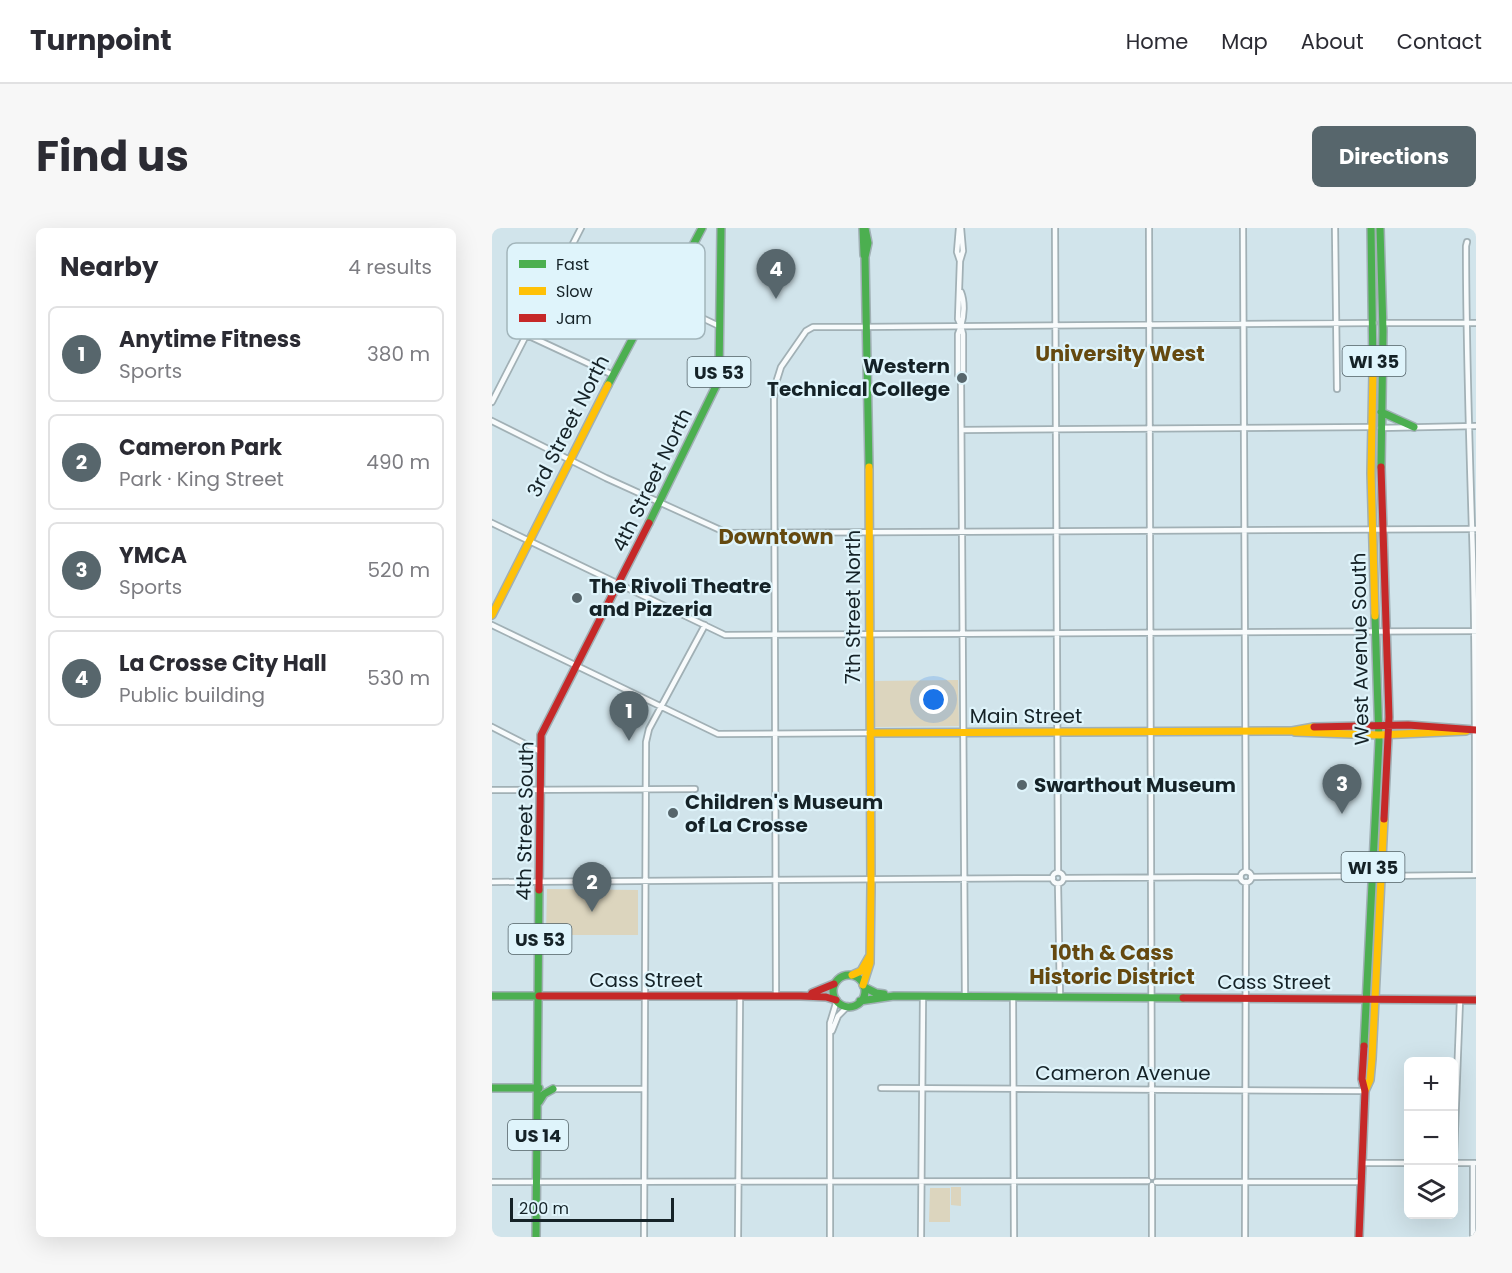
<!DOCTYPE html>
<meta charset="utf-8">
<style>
body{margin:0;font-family:Poppins,sans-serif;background:#f7f7f7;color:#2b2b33}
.controls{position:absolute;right:18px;bottom:18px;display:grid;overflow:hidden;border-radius:9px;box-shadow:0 6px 24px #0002}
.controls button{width:54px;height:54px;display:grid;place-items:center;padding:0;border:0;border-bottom:2px solid #e1e1e2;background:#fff;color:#2b2b33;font:30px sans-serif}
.scale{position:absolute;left:18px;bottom:15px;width:164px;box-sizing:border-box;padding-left:6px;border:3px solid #152227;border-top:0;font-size:16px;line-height:21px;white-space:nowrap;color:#152227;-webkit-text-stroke:4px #dff4fb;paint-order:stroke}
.you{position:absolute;left:442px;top:472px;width:21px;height:21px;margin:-15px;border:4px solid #fff;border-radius:50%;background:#1a73e8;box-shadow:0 0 0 9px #1a73e833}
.badge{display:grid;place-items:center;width:39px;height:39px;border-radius:50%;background:#57666c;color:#fff;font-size:20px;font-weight:700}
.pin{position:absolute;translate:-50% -50px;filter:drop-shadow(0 2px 3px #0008)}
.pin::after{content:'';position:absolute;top:32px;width:21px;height:18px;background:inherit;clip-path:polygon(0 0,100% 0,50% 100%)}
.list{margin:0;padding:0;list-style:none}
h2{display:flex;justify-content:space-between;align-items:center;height:78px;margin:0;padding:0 24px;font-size:26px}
h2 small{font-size:20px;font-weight:400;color:#7c7c81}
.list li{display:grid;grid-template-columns:39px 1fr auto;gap:18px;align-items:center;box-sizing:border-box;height:96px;margin:0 12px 12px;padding:0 12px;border:2px solid #e1e1e2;border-radius:9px}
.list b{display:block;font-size:22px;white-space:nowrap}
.list p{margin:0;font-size:20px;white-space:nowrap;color:#7c7c81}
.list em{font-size:20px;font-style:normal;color:#7c7c81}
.icon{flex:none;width:33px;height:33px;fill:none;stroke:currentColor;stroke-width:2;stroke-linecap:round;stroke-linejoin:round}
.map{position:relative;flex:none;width:984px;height:1009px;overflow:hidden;border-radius:9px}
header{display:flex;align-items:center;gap:36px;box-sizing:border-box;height:84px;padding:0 30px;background:#fff;border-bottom:2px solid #e1e1e2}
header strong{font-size:28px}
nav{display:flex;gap:33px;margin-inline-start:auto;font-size:21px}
.intro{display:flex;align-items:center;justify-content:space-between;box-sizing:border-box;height:144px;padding:0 36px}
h1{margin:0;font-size:42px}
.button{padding:15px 27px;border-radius:9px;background:#57666c;color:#fff;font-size:21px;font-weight:700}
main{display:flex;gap:36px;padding:0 36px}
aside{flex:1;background:#fff;border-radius:9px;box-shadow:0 6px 24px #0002}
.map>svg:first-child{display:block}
</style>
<header>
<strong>Turnpoint</strong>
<nav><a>Home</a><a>Map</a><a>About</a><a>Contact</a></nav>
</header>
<div class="intro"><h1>Find us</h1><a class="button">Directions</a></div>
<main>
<aside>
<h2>Nearby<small>4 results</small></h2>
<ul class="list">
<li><span class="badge">1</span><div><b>Anytime Fitness</b><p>Sports</p></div><em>380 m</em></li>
<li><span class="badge">2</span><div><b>Cameron Park</b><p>Park · King Street</p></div><em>490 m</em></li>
<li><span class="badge">3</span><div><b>YMCA</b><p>Sports</p></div><em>520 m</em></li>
<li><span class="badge">4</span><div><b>La Crosse City Hall</b><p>Public building</p></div><em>530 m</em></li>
</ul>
</aside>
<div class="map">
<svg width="984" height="1009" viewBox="0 0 984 1009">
<rect width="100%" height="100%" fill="#d1e4eb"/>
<path fill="#dcd5be" d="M466,452L467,498L383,499L382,453Z
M55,661L146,662V707H54Z
M459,959H469V978L459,977Z
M438,960H458V994H437Z"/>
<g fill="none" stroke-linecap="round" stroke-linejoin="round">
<g stroke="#a1b0b5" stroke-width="8">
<path id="street" d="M467,0L465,24L468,33L471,23L469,0
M563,0L566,644
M657,0L660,949
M751,0L754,643
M843,0L845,161
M975,14L974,18C974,113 977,207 980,301C984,416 983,532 983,647
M468,33L466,91L469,98C472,88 473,74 469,64
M164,68L227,98
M891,95H984
M469,98L471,106V146L469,152L466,147V106Z
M35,107L121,147
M469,152L473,768
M0,174L89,0
M0,193L114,250L235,305L984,301
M888,200L984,198
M470,202L879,199
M0,295L233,407L984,403
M0,397L226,506L378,505
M0,499L49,524
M0,562L203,561
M748.5 649a5.5 5.5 0 1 1 11 0a5.5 5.5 0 1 1-11 0Z
M560.5 650a5.5 5.5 0 1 1 11 0a5.5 5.5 0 1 1-11 0Z
M890,648L983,647
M759,649L880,648
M572,650L748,649
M0,654L561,650
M566,656L568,769
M284,768L282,171L283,158L289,139L314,103L321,99H366L882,95
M521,769L522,1009
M340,803L346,788L356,778
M389,860L873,863
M61,861H152
M962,927L968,772
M870,935H916
M962,935H983
M0,954L656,953
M664,954H869
M660,957V1009
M152,1009L154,514L157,501L213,397
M246,1009L248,768
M338,1009V795L345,772
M429,1009L431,768
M753,1009L754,654
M981,1009V935"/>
</g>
<g stroke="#a1b0b5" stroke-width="10">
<path id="fast" d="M371,0L372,27
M373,0L376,15L373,29L377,239
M879,0L881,143
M888,0L891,103L889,239
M116,157L160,74L200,19L210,0
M889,184L922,199
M157,295L224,158L227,147L229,0
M341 763a16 16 0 1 1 32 0a16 16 0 1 1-32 0Z
M372,759L384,765L392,766
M0,768H47
M368,773L402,768L691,770
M872,818L887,513L883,388
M0,860H47
M47,874L52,866L61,861
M44,1009L47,662"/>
</g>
<g stroke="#a1b0b5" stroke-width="10">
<path id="slow" d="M881,143L879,245L883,388
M0,387L116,157
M803,504L887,507L974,503
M378,505L800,503L822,499
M360,747L369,743L377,729
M371,757L378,735L379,658L377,239
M873,863L878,852L880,831L892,591"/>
</g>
<g stroke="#a1b0b5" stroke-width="10">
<path id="jam" d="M889,239L897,489L892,591
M822,499L916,497L984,502
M47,662L49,507L157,295
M320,765L342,756
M47,768H309L334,769L344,772
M691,770L984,772
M867,1009L873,863L870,851L872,818"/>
</g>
<use href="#street" stroke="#f8fbfc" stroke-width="4.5"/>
<use href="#fast" stroke="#4caf50" stroke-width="7"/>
<use href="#slow" stroke="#ffc107" stroke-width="7"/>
<use href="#jam" stroke="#c62828" stroke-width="7"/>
</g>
<g fill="#57666c" stroke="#dff4fb" stroke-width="2">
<circle cx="470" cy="150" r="6"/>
<circle cx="85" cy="370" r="6"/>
<circle cx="530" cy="557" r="6"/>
<circle cx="181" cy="585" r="6"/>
</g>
<g text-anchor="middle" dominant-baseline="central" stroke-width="4.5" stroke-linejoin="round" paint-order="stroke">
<g fill="#dff4fb" stroke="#526167" stroke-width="1.5">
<rect x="850.5" y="118" width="63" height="30" rx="4.5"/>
<rect x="195.5" y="129" width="63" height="30" rx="4.5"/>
<rect x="849.5" y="624" width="63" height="30" rx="4.5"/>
<rect x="16.5" y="696" width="63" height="30" rx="4.5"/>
<rect x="16" y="892" width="60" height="30" rx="4.5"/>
</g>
<g font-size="18" font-weight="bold" fill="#152227">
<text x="882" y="133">WI 35</text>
<text x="227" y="144">US 53</text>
<text x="881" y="639">WI 35</text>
<text x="48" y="711">US 53</text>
<text x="46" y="907">US 14</text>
</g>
<g font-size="20" font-weight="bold" fill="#152227" stroke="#dff4fb" text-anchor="start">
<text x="458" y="138" text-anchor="end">Western<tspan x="458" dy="23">Technical College</tspan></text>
<text x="97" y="358">The Rivoli Theatre<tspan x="97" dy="23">and Pizzeria</tspan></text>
<text x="542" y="557">Swarthout Museum</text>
<text x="193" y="574">Children's Museum<tspan x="193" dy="23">of La Crosse</tspan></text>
</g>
<g font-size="20" fill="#152227" stroke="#dff4fb">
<text transform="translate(76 198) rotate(-63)">3rd Street North</text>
<text transform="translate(160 252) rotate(-64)">4th Street North</text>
<text transform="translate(361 379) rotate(-90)">7th Street North</text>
<text transform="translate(868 421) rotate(-91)">West Avenue South</text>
<text x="534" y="488">Main Street</text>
<text transform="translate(33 593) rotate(-89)">4th Street South</text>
<text x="154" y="752">Cass Street</text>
<text x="782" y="754">Cass Street</text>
<text x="631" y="845">Cameron Avenue</text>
</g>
<g font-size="21" font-weight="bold" fill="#654910" stroke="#dff4fb">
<text x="628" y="125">University West</text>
<text x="284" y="308">Downtown</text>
<text x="620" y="724">10th &amp; Cass<tspan x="620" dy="24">Historic District</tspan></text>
</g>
</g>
<rect x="15" y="15" width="198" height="96" rx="9" fill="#dff4fb" stroke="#a2b5bb" stroke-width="1.5"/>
<rect x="27" y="32" width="27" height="8" fill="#4caf50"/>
<rect x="27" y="59" width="27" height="8" fill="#ffc107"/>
<rect x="27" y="86" width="27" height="8" fill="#c62828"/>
<g font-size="16" fill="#152227">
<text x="64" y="42">Fast</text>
<text x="64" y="69">Slow</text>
<text x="64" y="96">Jam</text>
</g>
</svg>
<div class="controls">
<button>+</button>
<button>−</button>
<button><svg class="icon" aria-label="layers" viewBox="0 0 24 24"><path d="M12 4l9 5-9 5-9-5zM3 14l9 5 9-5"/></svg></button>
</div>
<div class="scale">200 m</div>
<div class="you"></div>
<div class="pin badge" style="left:137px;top:513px">1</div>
<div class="pin badge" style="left:100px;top:684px">2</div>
<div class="pin badge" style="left:850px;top:586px">3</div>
<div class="pin badge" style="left:284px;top:71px">4</div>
</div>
</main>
